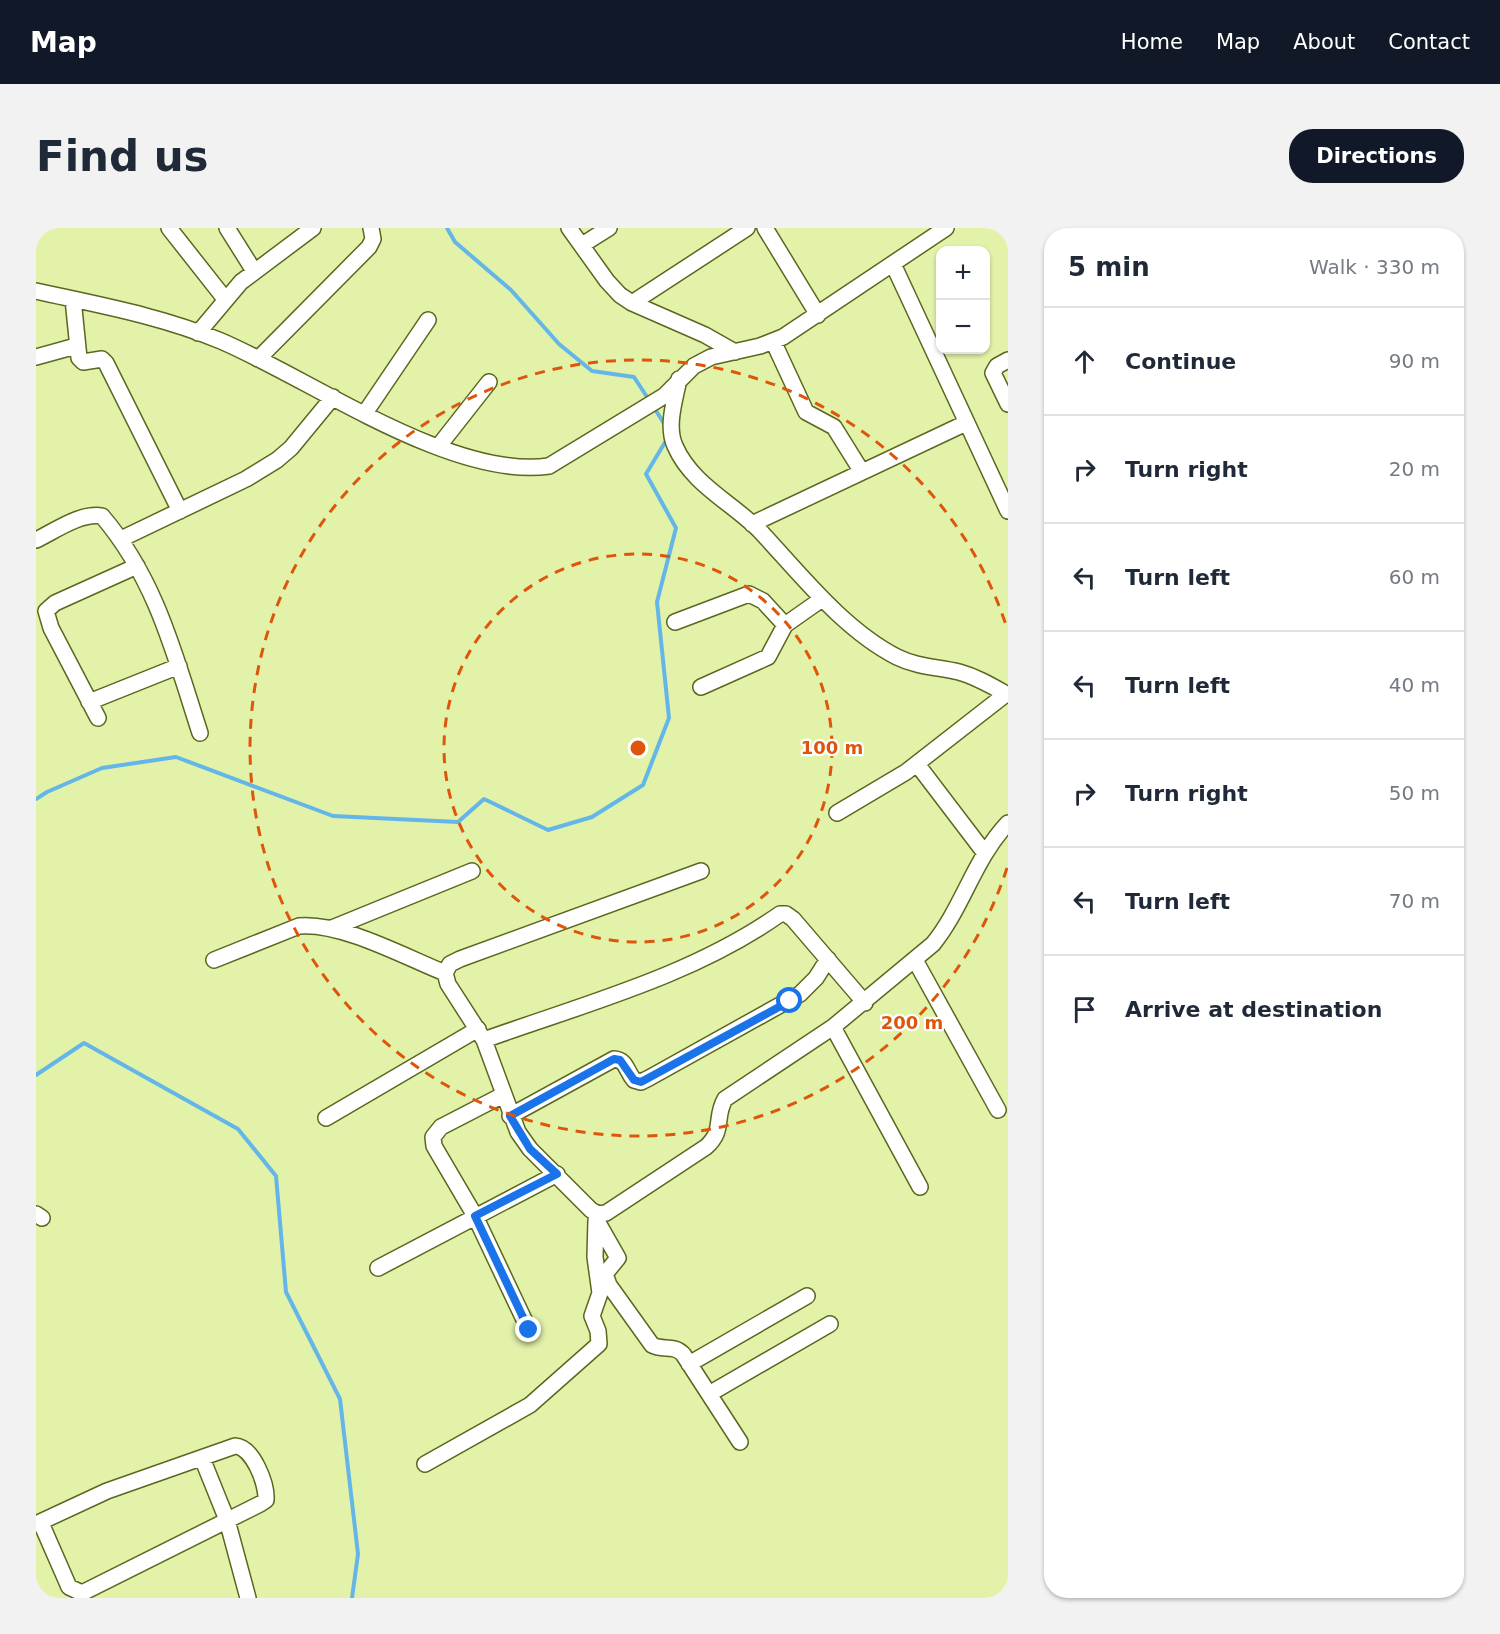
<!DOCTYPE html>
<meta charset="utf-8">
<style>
body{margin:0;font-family:"DejaVu Sans",sans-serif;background:#f2f2f3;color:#1f2937}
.controls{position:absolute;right:18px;top:18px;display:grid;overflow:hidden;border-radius:12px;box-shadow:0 2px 4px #0004}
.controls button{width:54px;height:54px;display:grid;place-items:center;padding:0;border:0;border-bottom:2px solid #e0e1e3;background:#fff;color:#1f2937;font:30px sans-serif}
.stop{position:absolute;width:18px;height:18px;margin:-14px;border:4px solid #1a73e8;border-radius:50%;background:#fff}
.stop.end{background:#1a73e8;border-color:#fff;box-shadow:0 2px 6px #0008}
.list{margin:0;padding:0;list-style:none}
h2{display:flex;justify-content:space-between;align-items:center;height:78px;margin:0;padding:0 24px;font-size:26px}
h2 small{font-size:20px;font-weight:400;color:#747a83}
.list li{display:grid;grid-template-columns:39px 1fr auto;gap:18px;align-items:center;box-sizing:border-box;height:108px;padding:0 24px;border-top:2px solid #e0e1e3}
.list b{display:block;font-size:22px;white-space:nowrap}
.list em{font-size:20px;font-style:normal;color:#747a83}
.icon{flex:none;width:33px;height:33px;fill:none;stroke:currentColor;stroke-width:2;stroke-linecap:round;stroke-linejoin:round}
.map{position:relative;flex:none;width:972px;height:1370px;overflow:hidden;border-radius:24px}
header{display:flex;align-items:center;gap:36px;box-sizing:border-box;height:84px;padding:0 30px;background:#111827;color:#fff}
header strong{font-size:28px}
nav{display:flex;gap:33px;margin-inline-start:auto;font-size:21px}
.intro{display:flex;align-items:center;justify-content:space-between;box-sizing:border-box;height:144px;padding:0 36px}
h1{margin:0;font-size:42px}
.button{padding:15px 27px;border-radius:24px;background:#111827;color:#fff;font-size:21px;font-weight:700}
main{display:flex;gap:36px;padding:0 36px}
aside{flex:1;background:#fff;border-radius:24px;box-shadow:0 2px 4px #0004}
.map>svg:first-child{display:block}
</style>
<header>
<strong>Map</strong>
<nav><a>Home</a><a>Map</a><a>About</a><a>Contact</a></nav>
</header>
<div class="intro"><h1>Find us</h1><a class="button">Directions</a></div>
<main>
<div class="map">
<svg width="972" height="1370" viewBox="0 0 972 1370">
<rect width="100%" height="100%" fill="#e3f2a9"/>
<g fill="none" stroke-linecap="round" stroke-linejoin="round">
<path stroke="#64b6e8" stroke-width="4" d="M411,0L419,14L475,62L523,116L556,143L598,149L613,172
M617,178L629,197
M0,571L11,564L66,540L140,529L297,588L422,594L448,571L512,602L556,589L607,557L633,490L621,374L640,300L610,246L631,211
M0,847L48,815L202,901L240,948L250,1064L304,1171L322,1326L316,1370"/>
<g stroke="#5b661f" stroke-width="18">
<path id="minor" d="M133,0L189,71
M191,0L218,43
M533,0L571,53L584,67L596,75L669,107L699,124
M729,0L782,87
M546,17L573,0
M857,36L972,283
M0,63C63,77 125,88 185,113C276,152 416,252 513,238L628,168L658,138L675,129L724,118L747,109L910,0
M37,71L43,130L47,134L66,131L70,135L144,283
M596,75L711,0
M162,105L205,54L277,0
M737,113L770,184L798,199L826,244
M0,129L40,118
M222,131L333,19L337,11L335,0
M972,132L961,138L957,145L972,176
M643,151C639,172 630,198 639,218C656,257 697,275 725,304C765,347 808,402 861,429C881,439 902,439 923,444C941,449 956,458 972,467
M329,185L392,92
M402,219L453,154
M716,296L930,195
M85,311L210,251L241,232L255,220L297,169
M0,312C19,303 45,284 66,288C120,351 139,428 164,505
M639,394L713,366L727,373L749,397
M665,459L732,429L749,397L786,371
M53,474L143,438
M62,490L15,400L10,383L19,375L101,338
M881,536L948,624
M801,585L870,544L970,466
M665,643L424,731L414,736L409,745L412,756L448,812L482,904L494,921L555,982L562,986L570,985L670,919C689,902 678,890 689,871L797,799L897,716C927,679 938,631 972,595
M296,700L436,643
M178,732L263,698C305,694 369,729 409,745
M879,732L962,882
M797,799L884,959
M448,812C548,776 656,748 744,686H750L757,691L829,775
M467,867L405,899L397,909L398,918L439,988L493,1102
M474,888L578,831C591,832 590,843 598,852L605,854L613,850L764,766L780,750L792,731
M290,890L442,801
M0,986L6,990
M561,993L582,1030L569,1046L573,1057L616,1117C627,1123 637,1116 647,1126L704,1214
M342,1040L521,946
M653,1136L771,1068
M673,1166L794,1096
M166,1230L191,1292L212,1370
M389,1236L494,1177L563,1116L562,1103L556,1088L564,1065L559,1029L560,992
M0,1296L71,1263L199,1218C217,1219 231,1256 230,1272L224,1276L46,1365L33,1359L5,1295"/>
</g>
<use href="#minor" stroke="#fff" stroke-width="15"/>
</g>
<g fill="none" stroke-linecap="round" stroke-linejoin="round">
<path stroke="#1a73e8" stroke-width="8" d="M493,1102L439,988L521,946L494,921L474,888L578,831L584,832L598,852L605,854L754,773"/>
</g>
<g fill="none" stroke="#de560c" stroke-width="3" stroke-dasharray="10 8">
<circle cx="602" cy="520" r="194"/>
<path d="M971 640A388 388 0 1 1 971 400"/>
</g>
<circle cx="602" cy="520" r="9" fill="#de560c" stroke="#fff" stroke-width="3"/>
<g font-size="18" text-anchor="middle" font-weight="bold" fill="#de560c" stroke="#fff" stroke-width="4.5" stroke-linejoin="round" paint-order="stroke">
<text x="796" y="526">100 m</text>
<text x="876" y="801">200 m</text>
</g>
</svg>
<div class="controls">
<button>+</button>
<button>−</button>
</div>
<div class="stop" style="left:754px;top:773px"></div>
<div class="stop end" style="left:493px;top:1102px"></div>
</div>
<aside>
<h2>5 min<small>Walk · 330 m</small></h2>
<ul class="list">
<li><svg class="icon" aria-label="ahead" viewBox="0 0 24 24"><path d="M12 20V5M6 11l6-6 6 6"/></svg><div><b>Continue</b></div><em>90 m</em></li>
<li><svg class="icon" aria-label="right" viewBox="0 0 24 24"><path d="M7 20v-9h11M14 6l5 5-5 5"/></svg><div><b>Turn right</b></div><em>20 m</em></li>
<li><svg class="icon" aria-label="left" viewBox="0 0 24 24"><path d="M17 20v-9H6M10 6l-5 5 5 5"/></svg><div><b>Turn left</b></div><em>60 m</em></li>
<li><svg class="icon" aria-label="left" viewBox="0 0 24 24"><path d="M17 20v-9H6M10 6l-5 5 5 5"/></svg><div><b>Turn left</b></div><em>40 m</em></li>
<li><svg class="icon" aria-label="right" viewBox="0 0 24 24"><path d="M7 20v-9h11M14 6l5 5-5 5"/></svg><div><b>Turn right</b></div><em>50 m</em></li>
<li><svg class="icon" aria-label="left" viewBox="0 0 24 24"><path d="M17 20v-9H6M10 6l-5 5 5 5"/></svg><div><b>Turn left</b></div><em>70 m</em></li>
<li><svg class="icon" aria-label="arrive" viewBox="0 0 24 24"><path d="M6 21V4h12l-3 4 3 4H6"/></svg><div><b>Arrive at destination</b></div></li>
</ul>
</aside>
</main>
